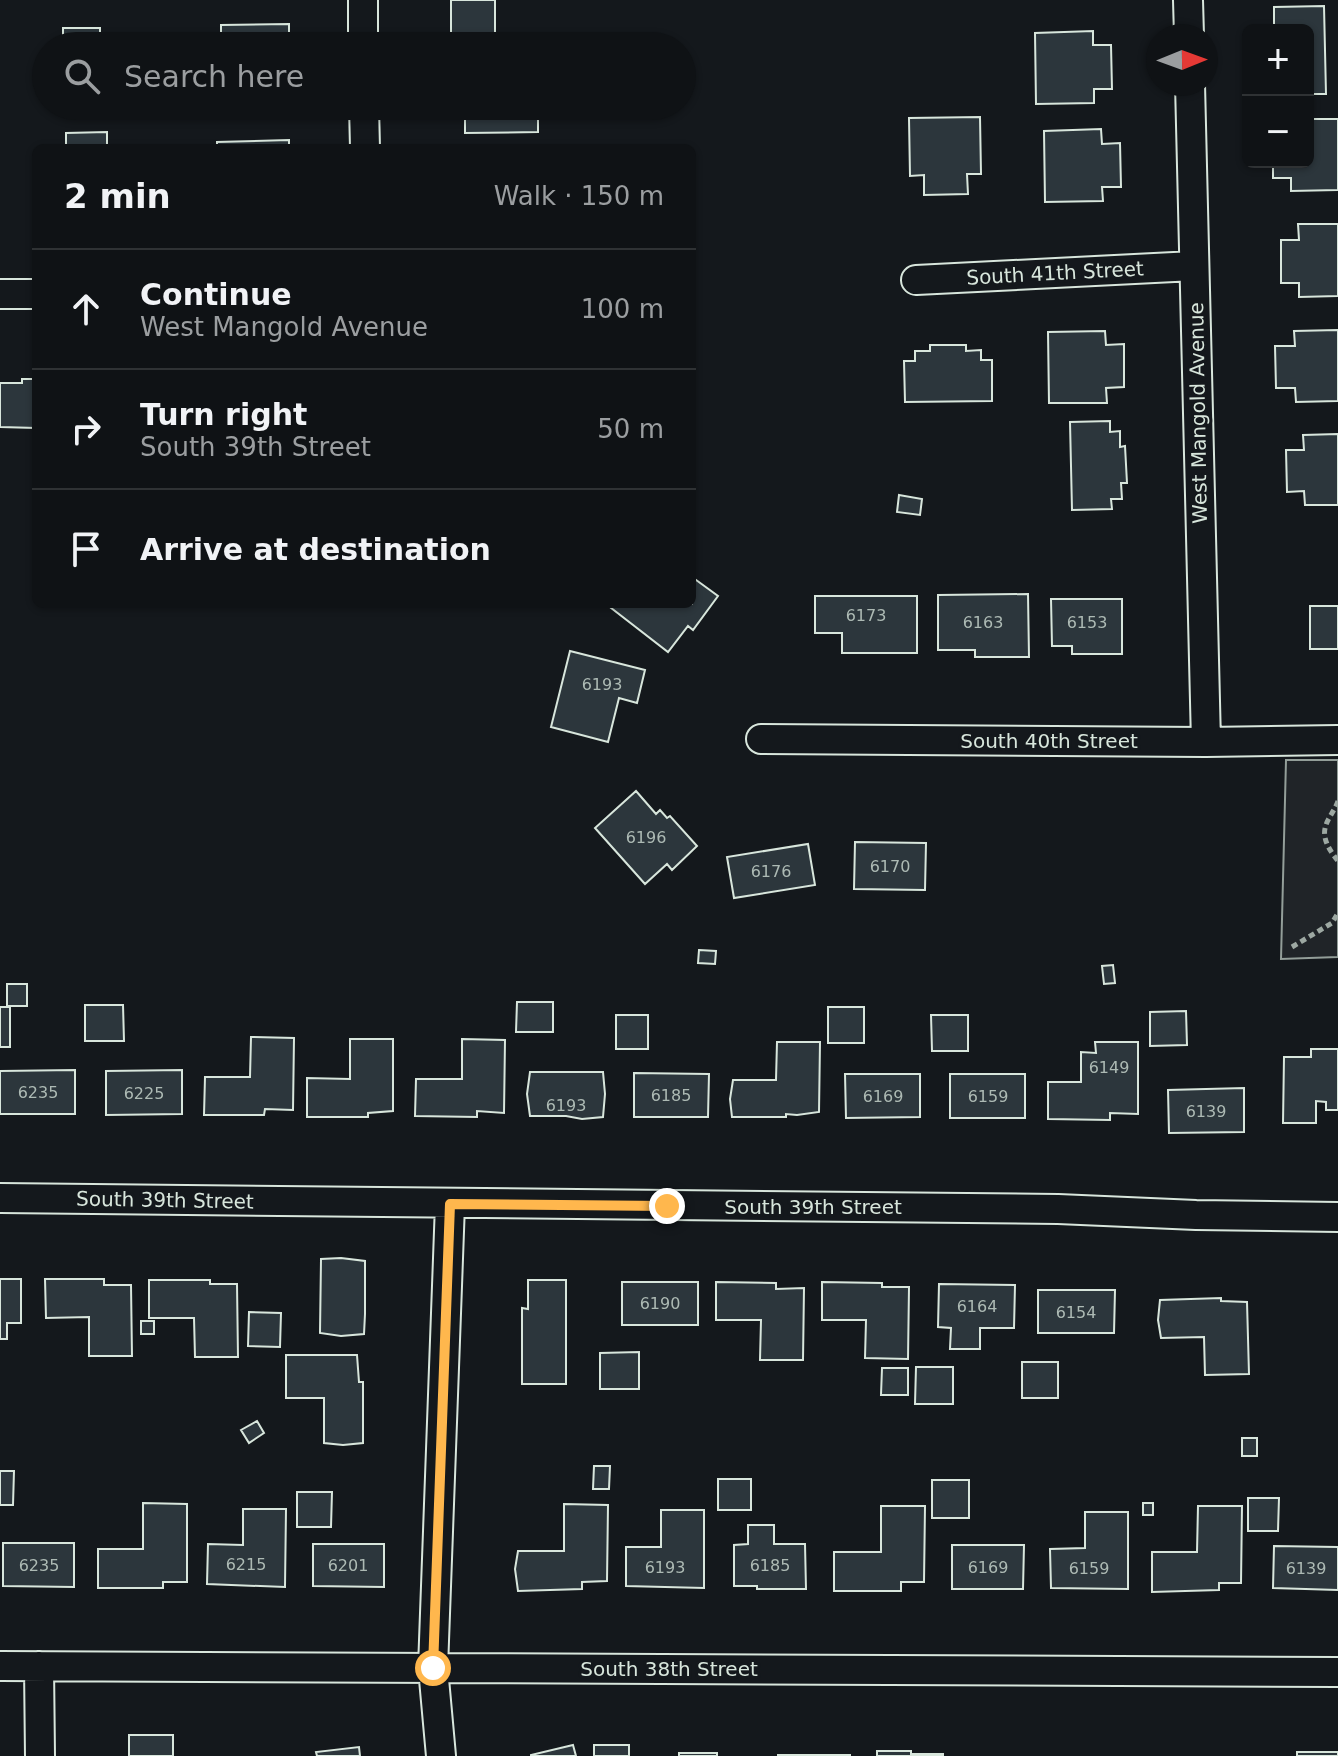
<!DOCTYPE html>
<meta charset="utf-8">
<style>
body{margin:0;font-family:"DejaVu Sans",sans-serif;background:#1d2022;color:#f1f3f6}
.controls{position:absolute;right:24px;top:24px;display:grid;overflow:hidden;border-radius:12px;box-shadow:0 2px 6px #0004}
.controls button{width:72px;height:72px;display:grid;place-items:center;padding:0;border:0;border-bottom:2px solid #2f3234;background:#0f1215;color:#f1f3f6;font:40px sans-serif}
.compass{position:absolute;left:1146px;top:24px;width:72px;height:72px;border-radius:50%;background:#0f1215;box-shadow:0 2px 6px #0004;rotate:89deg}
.stop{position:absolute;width:24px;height:24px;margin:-18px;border:6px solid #ffb74d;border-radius:50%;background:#fff}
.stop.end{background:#ffb74d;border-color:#fff;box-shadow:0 2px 8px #0008}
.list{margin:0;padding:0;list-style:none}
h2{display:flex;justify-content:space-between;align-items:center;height:104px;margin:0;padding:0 32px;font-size:34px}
h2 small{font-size:26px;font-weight:400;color:#9b9ea0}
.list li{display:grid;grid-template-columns:52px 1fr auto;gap:24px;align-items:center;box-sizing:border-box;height:120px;padding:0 32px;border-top:2px solid #2f3234}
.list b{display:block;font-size:30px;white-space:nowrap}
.list p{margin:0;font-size:26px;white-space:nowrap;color:#9b9ea0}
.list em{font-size:26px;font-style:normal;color:#9b9ea0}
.icon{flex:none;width:44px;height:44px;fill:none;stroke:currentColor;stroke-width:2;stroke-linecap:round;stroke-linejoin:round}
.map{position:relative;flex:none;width:1338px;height:1756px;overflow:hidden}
.search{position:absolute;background:#0f1215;box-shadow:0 2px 6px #0004;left:32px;top:32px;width:664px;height:88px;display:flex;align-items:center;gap:20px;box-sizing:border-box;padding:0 28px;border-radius:44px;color:#9b9ea0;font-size:30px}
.panel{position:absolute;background:#0f1215;box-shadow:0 2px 6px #0004;left:32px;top:144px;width:664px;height:464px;border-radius:12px}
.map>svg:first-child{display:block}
</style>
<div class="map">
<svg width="1338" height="1756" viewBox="0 0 1338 1756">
<rect width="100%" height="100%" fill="#14181c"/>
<path fill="#202428" stroke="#939e99" stroke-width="2" d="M1286,760H1338V957L1281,959Z"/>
<path fill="#2c363c" stroke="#d8e6dc" stroke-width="2" d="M451,0H495V35L451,36Z
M1324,6L1326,94H1308V30H1274V7Z
M289,24V46H201L221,45V25Z
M63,28H100V46H63Z
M1093,31V45H1111L1112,89H1094V103L1036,104L1035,33Z
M465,106H538V132L465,133Z
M980,117L981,174H967L968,194L924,195V175L910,176L909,118Z
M1308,119H1338V190L1291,191V178H1273V162H1308Z
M1101,129L1102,144L1120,143L1121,187H1102L1103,201L1045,202L1044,131Z
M107,132V148H66V133Z
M289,140V148H217V142Z
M1298,224H1338V296L1299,297V283H1281V240H1299Z
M1338,330V401L1296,402L1295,388H1276L1275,346H1295L1294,331Z
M1105,331L1106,345L1124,344V387L1106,388L1107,403H1049L1048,332Z
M930,345H966V351L981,350V360H992V401L905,402L904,361H915V351H930Z
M22,379H36V430V428L0,427V383H22Z
M1110,421V432L1120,431V447L1125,446L1127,483H1121L1122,499H1111L1112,509L1072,510L1070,422Z
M1338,434V505H1305L1304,491L1287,492L1286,450H1304L1303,435Z
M899,495L922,499L920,515L897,512Z
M692,577L718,596L693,630L688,626L668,652L606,604H692Z
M1028,594L1029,657H975V650H938V595Z
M815,596H917V653H842V633H815Z
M1051,599H1122V654H1072V646H1052Z
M1310,606H1338V649H1310Z
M570,651L645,670L637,703L619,698L608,742L551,727Z
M636,791L656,814L660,810L667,818L670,816L697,846L672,870L667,864L645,884L595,828Z
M855,842L926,843L925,890L854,889Z
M808,844L815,885L734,898L727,857Z
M699,950L716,951L715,964L698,963Z
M1113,965L1115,983L1104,984L1102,966Z
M7,984H27V1006H7Z
M517,1002H553V1032H516Z
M85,1005H123L124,1041H85Z
M0,1007H10V1047H0Z
M828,1007H864V1043H828Z
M1186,1011L1187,1045L1150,1046V1012Z
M616,1015H648V1049H616Z
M931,1015H968V1051H932Z
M251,1037L294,1038L293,1110L265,1109L264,1115H204L205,1077H250Z
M350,1039H393V1111L368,1113V1117H307V1078L350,1079Z
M462,1039L505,1040L504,1113L477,1111V1117L415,1116L416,1079H462Z
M777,1042H820L819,1112L797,1115L786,1114V1117H732L730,1099L733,1080H776Z
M1095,1042H1138V1114L1110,1113V1120L1048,1119V1082H1081V1052L1096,1053Z
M1311,1049H1338V1110H1326V1102L1316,1101V1123H1283L1284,1057H1311Z
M75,1070V1114H0V1071Z
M182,1070V1114L106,1115V1071Z
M530,1072H603L605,1094L603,1117L582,1119L566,1116H530L527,1094Z
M634,1073L709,1074L708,1117H634Z
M845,1074H920V1117L846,1118Z
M950,1074H1025V1118H950Z
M1244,1088V1132L1169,1133L1168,1090Z
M341,1258L365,1261V1314L364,1334L341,1336L320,1333L321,1259Z
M0,1279H21V1323H7V1339H0Z
M45,1279H104V1285H131L132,1356H89V1317L46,1318Z
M149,1280H210V1284H237L238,1357H195L194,1318H149Z
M528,1280H566V1384H522V1308L528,1309Z
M622,1282H698V1325H622Z
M716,1282L776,1283V1289L804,1288L803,1360H760L761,1320H716Z
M822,1282L882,1283V1287H909L908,1359L865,1358L866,1320H822Z
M939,1284L1015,1285L1014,1328H980V1349H950L951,1328L938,1327Z
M1038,1290H1115L1114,1333H1038Z
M1221,1298V1301L1247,1302L1249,1374L1205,1375L1204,1337L1161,1338L1158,1320L1160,1300Z
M249,1312L281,1313L280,1347L248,1346Z
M141,1321H154V1334H141Z
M639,1352V1389H600V1353Z
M286,1355H357L359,1382H363V1443L343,1445L324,1443V1398H286Z
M1022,1362H1058V1398H1022Z
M916,1367H953V1404H915Z
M882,1368H908V1395H881Z
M257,1421L264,1433L249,1443L241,1430Z
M1242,1438H1257V1456H1242Z
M594,1466H610L609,1489H593Z
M0,1471H14L13,1505H0Z
M718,1479H751V1510H718Z
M932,1480H969V1518H932Z
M297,1492H332L331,1527H297Z
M1248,1498H1279L1278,1531H1248Z
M143,1503L187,1504V1582H163V1588H98V1549H143Z
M1143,1503H1153V1515H1143Z
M564,1504L608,1505L607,1581L582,1582V1589L518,1591L515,1569L518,1551H564Z
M881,1506H925L924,1582H901V1591H834V1552H881Z
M1198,1506H1242L1241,1583H1219V1590L1152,1592V1552H1197Z
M243,1509H286L285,1587L207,1584L208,1544L243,1545Z
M661,1510H704V1588L626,1586V1547H661Z
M1085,1512H1128V1589L1051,1588L1050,1549L1085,1548Z
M748,1525H774V1544H805L806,1589H757V1586H734V1545L748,1544Z
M3,1543H74V1587L3,1586Z
M313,1544H384V1587L313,1586Z
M952,1545H1024L1023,1589H952Z
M1274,1546L1338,1547V1590L1273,1588Z
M129,1735H173V1756H129Z
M573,1745L576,1756H531V1755Z
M594,1745H629V1756H594Z
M359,1747L360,1756H317L316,1752Z
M877,1751H911V1754H943V1756H877Z
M1297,1752H1338V1756H1297Z
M679,1753H717V1756H679Z
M778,1755H850V1756H778Z"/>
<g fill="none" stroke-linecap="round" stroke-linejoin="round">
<g stroke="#d8e6dc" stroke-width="32">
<path id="minor" d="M363,0V46
M1188,0L1189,36
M1190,84L1206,742
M364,106L365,148
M916,280L1194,266
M0,294H36
M761,739L1206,742L1338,740
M0,1198L1058,1209L1196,1215L1338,1217
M0,1666L1338,1672
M39,1666L40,1756
M441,1756L433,1668L450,1204"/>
</g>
<path stroke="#9da8a2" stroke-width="5" stroke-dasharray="6 4" stroke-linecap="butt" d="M1338,801C1335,810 1328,818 1326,825C1321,838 1330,851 1338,861
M1292,947L1332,923L1338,913"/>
<use href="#minor" stroke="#14181c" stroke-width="28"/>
</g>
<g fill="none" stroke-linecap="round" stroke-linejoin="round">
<path stroke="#ffb74d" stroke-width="10" d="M433,1668L450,1204L667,1206"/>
</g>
<g text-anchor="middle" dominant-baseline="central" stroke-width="6" stroke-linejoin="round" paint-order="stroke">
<g font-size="16" fill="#adbab4">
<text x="866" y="615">6173</text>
<text x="983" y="622">6163</text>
<text x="1087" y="622">6153</text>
<text x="602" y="684">6193</text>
<text x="646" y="837">6196</text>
<text x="890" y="866">6170</text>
<text x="771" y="871">6176</text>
<text x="1109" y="1067">6149</text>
<text x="38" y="1092">6235</text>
<text x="144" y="1093">6225</text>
<text x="671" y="1095">6185</text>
<text x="883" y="1096">6169</text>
<text x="988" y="1096">6159</text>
<text x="566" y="1105">6193</text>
<text x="1206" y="1111">6139</text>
<text x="660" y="1303">6190</text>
<text x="977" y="1306">6164</text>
<text x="1076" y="1312">6154</text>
<text x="246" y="1564">6215</text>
<text x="39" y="1565">6235</text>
<text x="348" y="1565">6201</text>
<text x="770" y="1565">6185</text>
<text x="665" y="1567">6193</text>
<text x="988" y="1567">6169</text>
<text x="1089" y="1568">6159</text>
<text x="1306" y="1568">6139</text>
</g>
<g font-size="20" fill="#d8e6dc" stroke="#14181c">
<text transform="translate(1055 273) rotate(-3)">South 41th Street</text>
<text transform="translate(1198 413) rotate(-91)">West Mangold Avenue</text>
<text x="1049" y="741">South 40th Street</text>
<text transform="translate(165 1200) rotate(1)">South 39th Street</text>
<text x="813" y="1207">South 39th Street</text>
<text x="669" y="1669">South 38th Street</text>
</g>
</g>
</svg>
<div class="controls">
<button>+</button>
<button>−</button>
</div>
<svg class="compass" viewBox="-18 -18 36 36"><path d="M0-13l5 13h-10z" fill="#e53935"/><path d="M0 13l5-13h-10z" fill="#9b9ea0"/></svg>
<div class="stop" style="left:433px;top:1668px"></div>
<div class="stop end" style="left:667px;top:1206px"></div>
<div class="search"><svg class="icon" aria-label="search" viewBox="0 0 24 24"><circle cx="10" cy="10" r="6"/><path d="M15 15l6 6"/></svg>Search here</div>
<section class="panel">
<h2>2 min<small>Walk · 150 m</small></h2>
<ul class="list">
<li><svg class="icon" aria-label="ahead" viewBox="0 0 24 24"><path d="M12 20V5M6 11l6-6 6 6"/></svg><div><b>Continue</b><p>West Mangold Avenue</p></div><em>100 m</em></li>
<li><svg class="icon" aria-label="right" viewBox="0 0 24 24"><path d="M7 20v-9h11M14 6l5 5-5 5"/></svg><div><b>Turn right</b><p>South 39th Street</p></div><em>50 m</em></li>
<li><svg class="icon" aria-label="arrive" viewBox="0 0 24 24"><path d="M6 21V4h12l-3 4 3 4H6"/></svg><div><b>Arrive at destination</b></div></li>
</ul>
</section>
</div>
